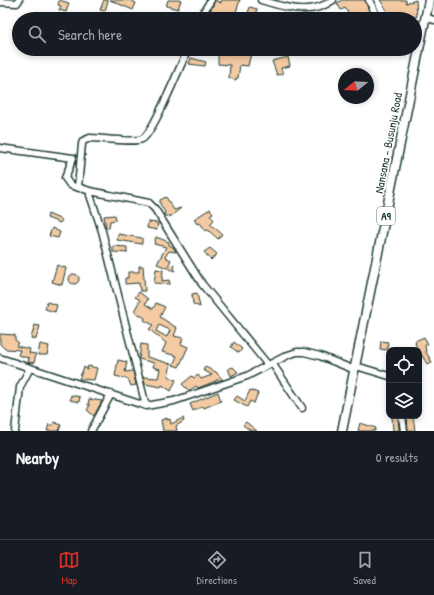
<!DOCTYPE html>
<style>
body{margin:0;font-family:"Patrick Hand",sans-serif;background:#242831;color:#f1f3f6}
.controls{position:absolute;right:12px;bottom:12px;display:grid;overflow:hidden;border-radius:8px;box-shadow:0 2px 6px #0003}
.controls button{width:36px;height:36px;display:grid;place-items:center;padding:0;border:0;border-bottom:1px solid #363941;background:#171b24;color:#f1f3f6;font:20px sans-serif}
.compass{position:absolute;left:338px;top:68px;width:36px;height:36px;border-radius:50%;background:#171b24;box-shadow:0 2px 6px #0003;rotate:252deg}
.list{margin:0;padding:0;list-style:none}
h2{display:flex;justify-content:space-between;align-items:center;height:52px;margin:0;padding:0 16px;font-size:17px}
h2 small{font-size:13px;font-weight:400;color:#9ea1a6}
.icon{flex:none;width:22px;height:22px;fill:none;stroke:currentColor;stroke-width:2;stroke-linecap:round;stroke-linejoin:round}
.map{position:relative;flex:none;width:434px;height:431px;overflow:hidden}
.search{position:absolute;background:#171b24;box-shadow:0 2px 6px #0003;left:12px;right:12px;top:12px;height:44px;display:flex;align-items:center;gap:10px;box-sizing:border-box;padding:0 14px;border-radius:22px;color:#9ea1a6;font-size:15px}
.sheet{height:108px;background:#171b24}
nav{display:flex;justify-content:space-around;align-items:center;box-sizing:border-box;height:56px;border-top:1px solid #363941;background:#171b24;font-size:11px;color:#9ea1a6}
nav a{display:grid;justify-items:center;gap:2px}
nav .on{color:#d93025}
.map>svg:first-child{display:block}
</style>
<div class="map">
<svg width="434" height="431" viewBox="0 0 434 431">
<rect width="100%" height="100%" fill="#fff"/>
<filter id="ink" filterUnits="userSpaceOnUse"><feTurbulence type="fractalNoise" baseFrequency=".025" numOctaves="2"/><feDisplacementMap in="SourceGraphic" scale="8" xChannelSelector="R" yChannelSelector="G"/><feConvolveMatrix kernelMatrix="1 2 1 2 8 2 1 2 1" color-interpolation-filters="sRGB"/></filter>
<g filter="url(#ink)">
<path fill="#f3caa2" stroke="#1f3d34" fill-rule="evenodd" d="M59,0L69,3L66,12L59,10L61,6L58,5Z
M104,0H108L105,11L100,10Z
M110,0H130L136,3L133,10Z
M168,0H181L178,9L166,6Z
M215,0L221,3V0H240L235,15L237,16L236,19H227L228,16L221,14L219,19H207Z
M342,0H365L371,17L367,19L365,15L358,19H341L349,15L345,8L341,10L337,3Z
M380,0H406V3L416,0L417,17L410,16V19H385L383,16L388,12Z
M250,7L257,9L254,19H246Z
M229,49H252L248,66L240,65L238,78H236V80L229,78L230,65L218,64V50H230Z
M288,57L290,66L281,68L283,74L277,75L272,61Z
M191,58L206,62L205,66L189,64Z
M166,197L174,210L181,208L170,217L169,215L167,217L164,214L165,212L160,204V200Z
M210,209L213,213L210,215L214,220L210,224L222,234L218,239L208,230L206,231L200,223L197,224L194,219Z
M48,214L62,220L60,223L47,218Z
M115,215L116,220L110,221L109,228H106L104,216Z
M148,222L158,223L157,230L147,228Z
M52,228L60,232L58,238L49,236Z
M118,234L142,238V244L117,240Z
M156,237L169,242V245L173,247L176,252L169,251L165,257L171,260L168,266L174,265L175,271L157,264L166,247L154,244Z
M113,246L127,247V253L113,252Z
M210,248L217,254L211,260L204,252Z
M57,265L66,268L62,285L52,282Z
M139,266H143L145,291H140L139,283L125,284V278H128V272H139Z
M156,269L163,270L162,281L169,280L170,284L154,283Z
M69 279a5 5 0 1 1 10 0a5 5 0 1 1-10 0Z
M139,292L148,299L145,304L153,309L156,303L165,307L160,317L177,328L174,336L183,338L181,344L188,347L179,367L173,365L177,356L162,352L166,343L149,329L153,325L144,320L145,318L134,311L140,300L135,297ZM159,325L170,330L167,337L156,331Z
M197,293L200,307L193,304L192,294Z
M47,302L57,305L55,312L45,309Z
M35,325L40,326L36,339L31,338Z
M0,334L15,335V340L19,343L16,346L30,349L29,353L36,354L34,363L28,362L29,358L18,355L20,350L5,349L0,344Z
M424,337L428,344L425,345L426,352L432,362L427,364L415,344L416,343L415,341Z
M381,341L388,342L387,350L380,349Z
M234,342L242,349L239,353L231,347Z
M40,344L49,346L47,355H38Z
M141,344L147,345V357L171,364L168,376L176,380L171,391L162,385L161,387L145,384L143,377L158,378L160,369L153,367L154,363L139,359Z
M118,360L127,362L125,372L133,371L136,385L131,386L128,379L115,376Z
M88,366L97,368L94,380L79,379L84,367L87,369Z
M205,367L216,372L223,380H216V381L198,388L196,386L189,391L182,384L192,376L194,378L198,375L201,379L212,375L203,370Z
M233,367L238,372L231,376L228,369Z
M250,390L258,393L254,403L250,401L247,407L234,400L237,396L245,401Z
M218,392L221,401L204,408L203,406L193,411L190,404Z
M71,395L80,397L79,402L70,400Z
M89,399L102,401L94,416L87,410L90,405H88Z
M392,416H398L399,431H393Z
M407,416H413L415,431H408Z
M167,418V420L170,419L171,424L183,418L184,421L176,426L177,431H163L161,420Z
M54,422L61,425L59,431H47L49,424L52,426Z
M246,422L257,431H251L243,425Z
M360,423L376,428L375,431H358Z"/>
<g fill="none" stroke-linecap="round" stroke-linejoin="round">
<g stroke="#1f3d34" stroke-width="9">
<path id="minor" d="M261,0C286,7 309,17 333,0
M369,0L378,19
M0,2L17,3L19,0
M425,17L434,20
M199,19L211,0
M415,25L424,26
M0,148L73,158L65,178L70,185L79,188
M90,191L149,203L155,209L202,284L268,365
M0,358L146,406L174,401L247,376L288,355L297,352H304L320,356L355,370
M272,363L302,408
M356,366L389,376
M146,406L102,231L90,195V191L78,187L82,144L83,141L90,138C100,138 134,143 142,139C153,134 181,64 188,49
M402,416L404,431
M15,431L20,387L30,368
M91,431L111,394"/>
</g>
<g stroke="#1f3d34" stroke-width="11">
<path id="major" d="M342,431L429,0"/>
</g>
<use href="#minor" stroke="#fff" stroke-width="6"/>
<use href="#major" stroke="#fff" stroke-width="8"/>
</g>
</g>
<g text-anchor="middle" dominant-baseline="central" stroke-width="3.5" stroke-linejoin="round" paint-order="stroke">
<rect fill="#fff" stroke="#627771" stroke-width="1" x="377" y="207" width="18" height="18" rx="3"/>
<g font-size="11" font-weight="bold" fill="#1f3d34">
<text x="386" y="216">A9</text>
</g>
<g font-size="12" fill="#1f3d34" stroke="#fff">
<text transform="translate(388 143) rotate(-79)">Nansana - Busunju Road</text>
</g>
</g>
</svg>
<div class="controls">
<button><svg class="icon" aria-label="locate" viewBox="0 0 24 24"><circle cx="12" cy="12" r="6"/><path d="M12 2v4M12 18v4M2 12h4M18 12h4"/></svg></button>
<button><svg class="icon" aria-label="layers" viewBox="0 0 24 24"><path d="M12 4l9 5-9 5-9-5zM3 14l9 5 9-5"/></svg></button>
</div>
<svg class="compass" viewBox="-18 -18 36 36"><path d="M0-13l5 13h-10z" fill="#e53935"/><path d="M0 13l5-13h-10z" fill="#9ea1a6"/></svg>
<div class="search"><svg class="icon" aria-label="search" viewBox="0 0 24 24"><circle cx="10" cy="10" r="6"/><path d="M15 15l6 6"/></svg>Search here</div>
</div>
<section class="sheet">
<h2>Nearby<small>0 results</small></h2>
<ul class="list">
</ul>
</section>
<nav>
<a class="on"><svg class="icon" aria-label="map" viewBox="0 0 24 24"><path d="M3 6l6-2 6 2 6-2v14l-6 2-6-2-6 2zM9 4v14M15 6v14"/></svg>Map</a>
<a><svg class="icon" aria-label="directions" viewBox="0 0 24 24"><path d="M12 3l9 9-9 9-9-9zM9 14v-3h6M13 9l2 2-2 2"/></svg>Directions</a>
<a><svg class="icon" aria-label="saved" viewBox="0 0 24 24"><path d="M7 4h10v16l-5-4-5 4z"/></svg>Saved</a>
</nav>
